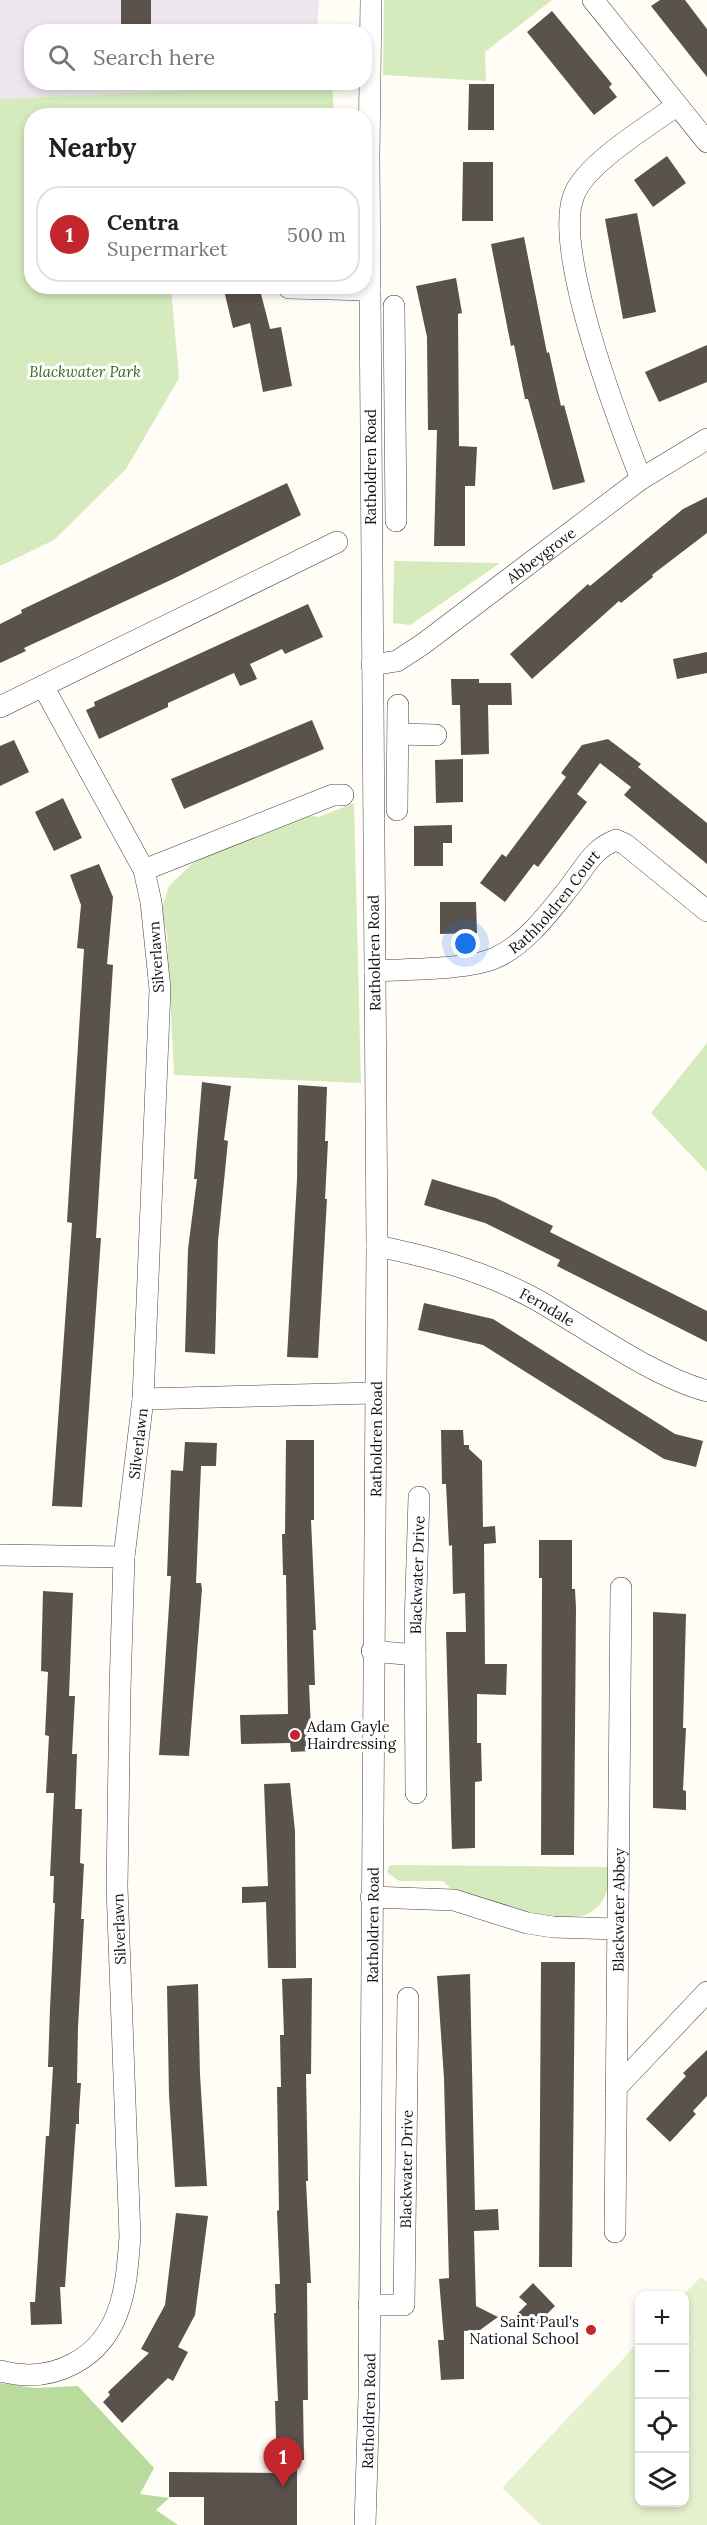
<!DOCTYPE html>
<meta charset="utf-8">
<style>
body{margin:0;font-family:Lora,serif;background:#f6f6f6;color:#222}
.controls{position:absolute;right:18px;bottom:18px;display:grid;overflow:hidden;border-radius:12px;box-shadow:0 3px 9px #0003}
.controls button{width:54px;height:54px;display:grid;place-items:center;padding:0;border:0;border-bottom:2px solid #e0e0e0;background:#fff;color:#222;font:30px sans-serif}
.you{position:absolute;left:466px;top:944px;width:21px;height:21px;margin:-15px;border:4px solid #fff;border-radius:50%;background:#1a73e8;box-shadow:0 0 0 9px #1a73e833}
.badge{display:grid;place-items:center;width:39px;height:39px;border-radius:50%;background:#c4262e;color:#fff;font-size:20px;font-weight:700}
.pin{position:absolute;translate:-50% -50px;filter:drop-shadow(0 2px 3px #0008)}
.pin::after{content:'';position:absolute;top:32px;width:21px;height:18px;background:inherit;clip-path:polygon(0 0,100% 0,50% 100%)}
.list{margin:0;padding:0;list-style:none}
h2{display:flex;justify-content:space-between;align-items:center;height:78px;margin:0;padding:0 24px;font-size:26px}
h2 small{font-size:20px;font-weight:400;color:#767676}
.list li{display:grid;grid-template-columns:39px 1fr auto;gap:18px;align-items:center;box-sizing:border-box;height:96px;margin:0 12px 12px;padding:0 12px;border:2px solid #e0e0e0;border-radius:24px}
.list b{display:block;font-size:22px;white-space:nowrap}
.list p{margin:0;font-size:20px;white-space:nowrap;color:#767676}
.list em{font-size:20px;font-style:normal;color:#767676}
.icon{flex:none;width:33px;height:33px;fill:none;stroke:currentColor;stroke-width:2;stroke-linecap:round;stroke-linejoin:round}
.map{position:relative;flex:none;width:707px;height:2525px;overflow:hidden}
.search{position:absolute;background:#fff;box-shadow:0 3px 9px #0003;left:24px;top:24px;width:348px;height:66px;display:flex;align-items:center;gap:15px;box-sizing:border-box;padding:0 21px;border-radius:24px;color:#767676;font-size:22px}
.panel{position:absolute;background:#fff;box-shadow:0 3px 9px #0003;left:24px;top:108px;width:348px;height:186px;border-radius:24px}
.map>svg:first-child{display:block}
</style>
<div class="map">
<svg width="707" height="2525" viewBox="0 0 707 2525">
<rect width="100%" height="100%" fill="#fffdf5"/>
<path fill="#eee6ef" d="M0,0H319L317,31L32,32V82L315,84L0,99Z"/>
<path fill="#d5ebbd" d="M384,0H552L485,52L486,81L383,75Z
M332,83L334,115L32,116V286L171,287L179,378L126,469L54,540L0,566V99Z
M394,561L500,563L410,625L393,623Z
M354,803L361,1083L174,1075L167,933L161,911L169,886L193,863L298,814L319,817Z
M707,1043V1172L651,1113Z
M390,1865L609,1867C610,1885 607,1904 588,1914C567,1924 479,1904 457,1893C452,1891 447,1885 443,1881H399L387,1872Z"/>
<path fill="#b9dc9c" d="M0,2383L35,2388L78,2386L154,2468L140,2494L169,2498L156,2510L178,2525H0Z"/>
<path fill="#e6f2cf" d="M701,2277L707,2282V2525H541L502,2488L639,2342L640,2502H684L683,2295Z"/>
<path fill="#5a524d" d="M121,0H151V29H121Z
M660,0H685L707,29V77L651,6Z
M552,11L612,84L609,87L617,97L594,115L527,32Z
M469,84H494V130H468Z
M667,156L686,183L653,207L634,180Z
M463,162H493V221H462Z
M637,213L656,312L623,319L605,219Z
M524,237L547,353L549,352L561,406L564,405L585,482L553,490L528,399H525L514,345L511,346L491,244Z
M456,278L462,313L458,314L459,446L477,447L475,486H465V546H434L437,430H428L427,337L416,286Z
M223,286H259L270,329L281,327L292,386L263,392L250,323L233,328Z
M707,345V382L659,402L645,372Z
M287,483L301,515L173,579L24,648L26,651L0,663V624L22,613L21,610Z
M707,497V533L652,575L653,577L621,603L619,601L532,679L510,654L588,584L590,586L683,509Z
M308,604L323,637L285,654L282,649L250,664L257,679L240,686L234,673L168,703V707L99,739L86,710L95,706L94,702Z
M707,652V673L677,679L673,659Z
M451,679H479V683H511L512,705H488L489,754L461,755L460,705H452Z
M312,720L324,749L184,809L171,779Z
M608,739L641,764L638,767L707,823V864L624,795L631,787L600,763L577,794L587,802L538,867L534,864L505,902L480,883L502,854L506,857L566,777L561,773L582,745Z
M14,740L29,772L0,786V746Z
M463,759V802L436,803L435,760Z
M63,798L82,838L54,851L35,812Z
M452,825V843H443V866H414V826Z
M99,864L113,897L107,964L113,965L96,1238H101L82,1507L52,1506L72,1223L67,1222L84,949L77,948L81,905L70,875Z
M440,902H476L477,933L440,934Z
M202,1082L231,1086L224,1140L228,1141L218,1241L215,1354L185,1352L188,1249L197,1179H194Z
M298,1085L327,1087L325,1141H328L325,1199H327L318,1358L287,1357L297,1180Z
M432,1179L496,1198L553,1226L550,1232L707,1311V1342L557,1266L560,1260L485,1223L424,1205Z
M424,1303L493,1319L675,1434L703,1441L696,1467L664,1459L483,1345L418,1330Z
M441,1430H463L464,1445H469V1449L482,1461L483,1527L495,1526L496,1543L484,1544L485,1664H507L506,1695L477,1694V1743H481L482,1781L475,1782V1848L452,1849L446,1632H466L465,1593L453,1594L452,1545L449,1546L446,1484H442Z
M286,1440H314V1520H311L316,1630H313L315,1685H309L312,1751L291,1752L290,1743L241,1744L240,1715L288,1714L286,1575H283L282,1534H285Z
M185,1442L217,1443L216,1466H201L196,1583H201L202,1589L189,1756L159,1755L171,1576H167L171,1470L183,1471Z
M539,1540H572V1589H575L576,1608L574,1855H541L542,1578H539Z
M43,1591L73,1593L69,1696H75L72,1754H77L75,1809H82L80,1863L84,1864L81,1919H84L78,2027L77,2083H81L79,2112V2124H76L65,2287H60L62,2324L31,2325L30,2302H35L46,2136H49L53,2067H48L50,2009L55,1903H53L54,1876H50L54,1793H46L49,1736L45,1735L48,1672L41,1671Z
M653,1612L686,1614L683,1728H686L683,1790L686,1791V1810L653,1808Z
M290,1783L295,1831L296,1968H268L266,1902L242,1903V1887L268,1886L264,1784Z
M541,1962H575L572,2267H539Z
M470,1974L475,2210L498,2209L499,2230L474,2231L476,2306L498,2317L480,2330L464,2331V2379L441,2380L438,2340H444L439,2279L449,2278L444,2078L437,1976Z
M312,1978L311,2074H306L308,2181H306L311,2283H307L308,2400H303L304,2460H297V2525H204V2497H169V2472L277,2473L275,2401H278L274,2313H276L275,2284H280L277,2211L279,2210L277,2087H281L280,2035H284L282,1979Z
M198,1984L200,2075L207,2186L175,2187L169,2095L167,1986Z
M707,2050V2096L693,2111L696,2114L670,2142L646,2119L686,2076L683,2073Z
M176,2213L208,2216L195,2315L178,2347L188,2352L173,2381L168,2378L122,2423L103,2402L110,2395L108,2392L149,2353L141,2349L165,2305Z
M533,2283L555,2306L531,2330L516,2315L527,2304L519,2297Z"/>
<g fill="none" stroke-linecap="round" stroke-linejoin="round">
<g stroke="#444" stroke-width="22">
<g id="minor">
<path d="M593,0L707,142"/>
<path d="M289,288L370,290"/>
<path d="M394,306L396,521"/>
<path d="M641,479C619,423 552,249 574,195C585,164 649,126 676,106"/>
<path id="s1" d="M372,665L397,661L423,644L641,479L707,439"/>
<path d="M0,707L337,542"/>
<path d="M398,734L436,735"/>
<path d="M397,810L398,705"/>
<path d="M144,870L333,795H343"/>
<path id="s2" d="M375,971C406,969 468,970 495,958C525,945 548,914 568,889C584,869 592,849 616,840L625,844L707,911"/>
<path id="s3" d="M377,1246C435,1258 484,1271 537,1300C588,1329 650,1375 707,1391"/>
<path d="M143,1399L374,1393"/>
<path d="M0,1555L124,1557"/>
<path d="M372,1651L415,1655"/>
<path id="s4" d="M416,1793L415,1626L419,1497"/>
<path d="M371,1897L454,1900L527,1923L553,1927L617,1929"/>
<path d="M616,2088L707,1992"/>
<path id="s5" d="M615,2232L621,1588"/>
<path id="s6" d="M369,2305H404L408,1998"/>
<path id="s7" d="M0,2371C53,2385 104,2359 120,2305C127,2283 128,2260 130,2237L117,1887L120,1690L124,1557L143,1399L160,989L151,902L144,870L43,686"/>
<path id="s8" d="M365,2525L369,2395L377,1246L369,156L371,0"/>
</g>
</g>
<use href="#minor" stroke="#fff" stroke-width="21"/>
</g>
<g fill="#c4262e" stroke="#fff" stroke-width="2">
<circle cx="295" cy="1735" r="6"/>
<circle cx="591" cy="2330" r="6"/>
</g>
<g text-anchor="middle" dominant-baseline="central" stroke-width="6" stroke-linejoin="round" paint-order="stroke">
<g font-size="15" font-style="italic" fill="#2f6b1f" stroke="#fff">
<text x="85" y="371">Blackwater Park</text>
</g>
<g font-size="15" fill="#111" stroke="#fff">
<text transform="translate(370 467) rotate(-90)">Ratholdren Road</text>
<text stroke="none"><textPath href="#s1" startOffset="204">Abbeygrove</textPath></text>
<text stroke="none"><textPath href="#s2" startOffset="204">Rathholdren Court</textPath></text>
<text transform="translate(374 953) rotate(-91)">Ratholdren Road</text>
<text transform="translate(156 957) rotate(-94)">Silverlawn</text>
<text stroke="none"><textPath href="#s3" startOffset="182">Ferndale</textPath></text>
<text stroke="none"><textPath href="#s8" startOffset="1086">Ratholdren Road</textPath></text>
<text stroke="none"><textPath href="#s7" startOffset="1016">Silverlawn</textPath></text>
<text stroke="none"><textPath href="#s4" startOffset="218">Blackwater Drive</textPath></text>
<text stroke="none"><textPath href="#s5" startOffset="322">Blackwater Abbey</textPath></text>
<text stroke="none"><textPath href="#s8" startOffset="600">Ratholdren Road</textPath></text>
<text transform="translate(119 1929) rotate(-92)">Silverlawn</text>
<text stroke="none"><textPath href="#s6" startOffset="171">Blackwater Drive</textPath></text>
<text stroke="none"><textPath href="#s8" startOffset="114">Ratholdren Road</textPath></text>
</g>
<g font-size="15" fill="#111" stroke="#fff" text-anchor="start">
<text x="307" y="1726">Adam Gayle<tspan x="307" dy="17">Hairdressing</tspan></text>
<text x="579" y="2321" text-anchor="end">Saint Paul's<tspan x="579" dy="17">National School</tspan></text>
</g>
</g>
</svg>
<div class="controls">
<button>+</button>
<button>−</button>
<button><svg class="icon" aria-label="locate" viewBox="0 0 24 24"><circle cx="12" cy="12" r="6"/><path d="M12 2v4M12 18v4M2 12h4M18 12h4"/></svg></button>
<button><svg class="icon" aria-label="layers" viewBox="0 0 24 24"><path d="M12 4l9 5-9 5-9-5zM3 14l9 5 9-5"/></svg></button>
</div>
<div class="you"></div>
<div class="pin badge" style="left:283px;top:2487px">1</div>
<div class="search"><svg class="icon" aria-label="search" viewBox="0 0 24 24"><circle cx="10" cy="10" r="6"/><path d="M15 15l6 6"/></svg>Search here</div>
<section class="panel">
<h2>Nearby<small></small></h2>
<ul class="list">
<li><span class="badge">1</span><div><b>Centra</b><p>Supermarket</p></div><em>500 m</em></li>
</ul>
</section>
</div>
